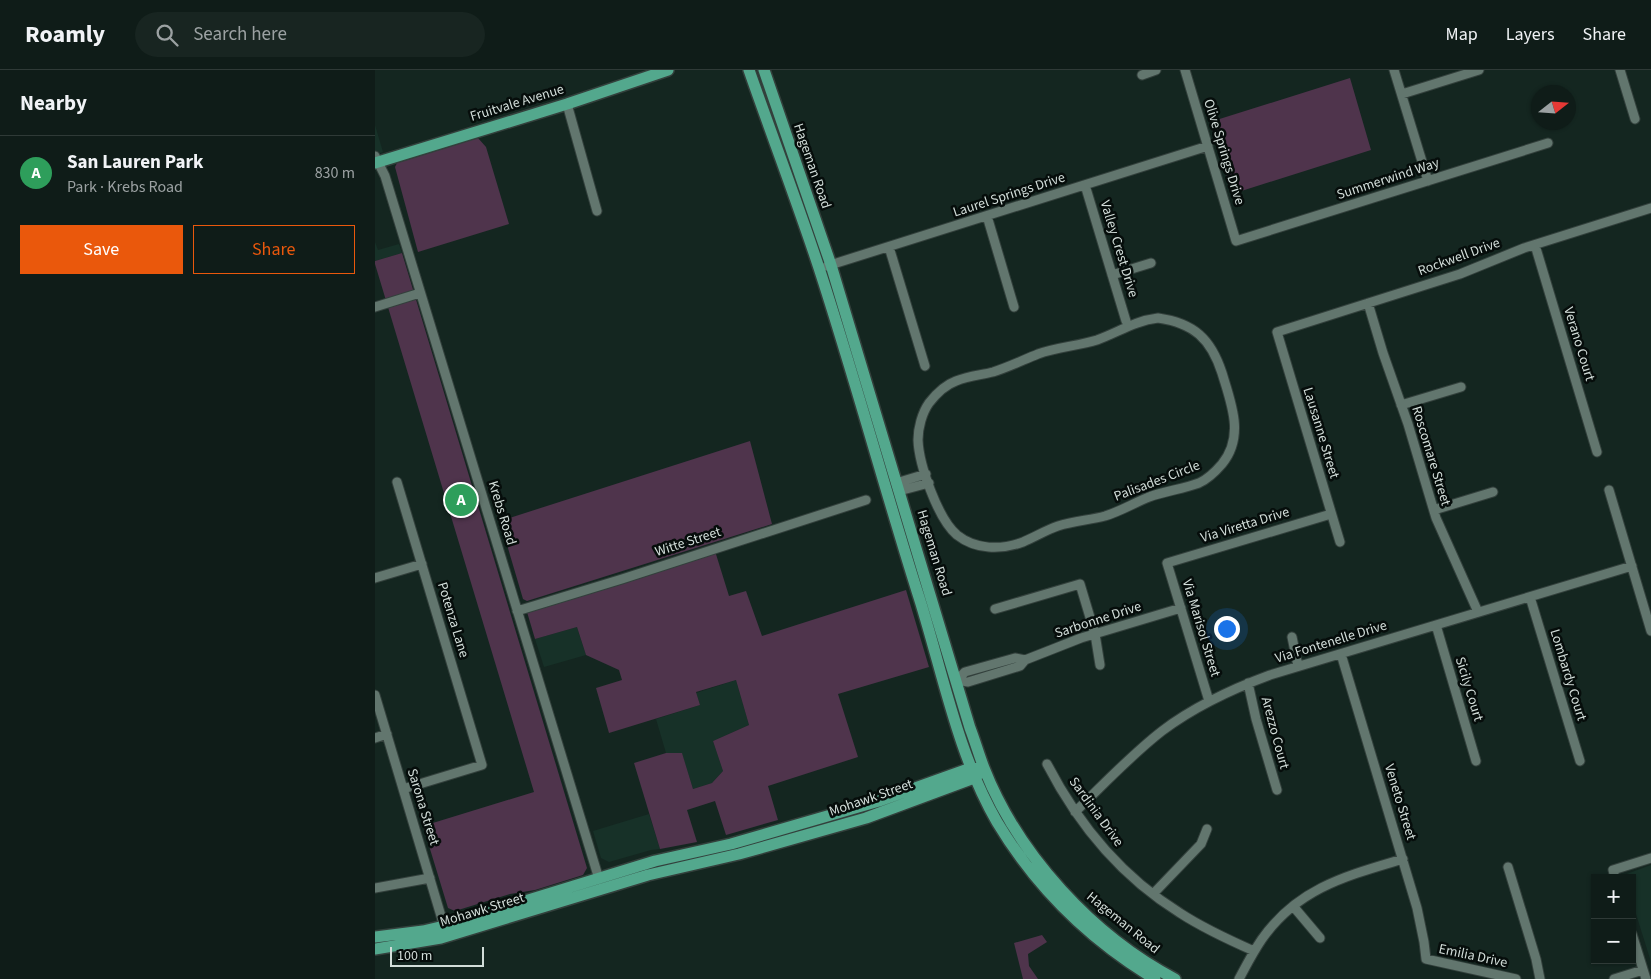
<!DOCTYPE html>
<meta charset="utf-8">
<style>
body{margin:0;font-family:"Source Sans 3",sans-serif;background:#182521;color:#f1f3f6}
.controls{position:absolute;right:15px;bottom:15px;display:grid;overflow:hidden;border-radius:0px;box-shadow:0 1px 4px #0004}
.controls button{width:45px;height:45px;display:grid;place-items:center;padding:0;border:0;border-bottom:1px solid #2f3a37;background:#0f1c18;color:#f1f3f6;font:25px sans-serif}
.compass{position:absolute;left:1156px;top:15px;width:45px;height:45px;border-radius:50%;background:#0f1c18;box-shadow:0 1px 4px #0004;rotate:73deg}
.scale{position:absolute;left:15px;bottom:12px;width:94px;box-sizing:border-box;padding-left:5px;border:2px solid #d2ddd9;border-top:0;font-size:14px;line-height:18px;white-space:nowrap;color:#d2ddd9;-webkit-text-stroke:4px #060d0b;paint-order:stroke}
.you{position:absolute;left:851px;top:558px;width:18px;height:18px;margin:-12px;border:4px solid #fff;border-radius:50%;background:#1a73e8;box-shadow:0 0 0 8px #1a73e833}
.badge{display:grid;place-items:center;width:32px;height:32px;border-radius:50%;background:#ea580c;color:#fff;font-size:16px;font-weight:700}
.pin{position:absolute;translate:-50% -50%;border:2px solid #fff;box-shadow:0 1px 5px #0006}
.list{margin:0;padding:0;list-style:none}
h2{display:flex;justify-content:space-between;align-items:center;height:65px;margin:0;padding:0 20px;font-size:21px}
h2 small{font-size:16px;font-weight:400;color:#9ba1a2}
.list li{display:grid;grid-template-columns:32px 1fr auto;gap:15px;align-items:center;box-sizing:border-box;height:75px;padding:0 20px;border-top:1px solid #2f3a37}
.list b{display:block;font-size:19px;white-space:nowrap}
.list p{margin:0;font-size:16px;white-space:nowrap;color:#9ba1a2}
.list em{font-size:16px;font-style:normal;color:#9ba1a2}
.actions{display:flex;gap:10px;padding:15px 20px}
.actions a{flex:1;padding:11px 0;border:1px solid #ea580c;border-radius:0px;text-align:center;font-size:18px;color:#ea580c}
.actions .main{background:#ea580c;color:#fff}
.icon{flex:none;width:28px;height:28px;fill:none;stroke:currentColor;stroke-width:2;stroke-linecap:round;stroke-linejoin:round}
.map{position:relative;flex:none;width:1276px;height:909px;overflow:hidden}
header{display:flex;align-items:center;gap:30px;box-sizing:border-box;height:70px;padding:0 25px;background:#0f1c18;border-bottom:1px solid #2f3a37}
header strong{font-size:24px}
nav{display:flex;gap:28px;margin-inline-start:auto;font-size:18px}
.search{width:350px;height:45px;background:#182521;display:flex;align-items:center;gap:12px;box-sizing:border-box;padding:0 18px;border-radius:28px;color:#9ba1a2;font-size:19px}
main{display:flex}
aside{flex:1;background:#0f1c18}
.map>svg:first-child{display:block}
</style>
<header>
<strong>Roamly</strong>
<div class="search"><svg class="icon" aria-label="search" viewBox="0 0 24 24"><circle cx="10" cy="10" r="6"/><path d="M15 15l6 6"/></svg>Search here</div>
<nav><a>Map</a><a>Layers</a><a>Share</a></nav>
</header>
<main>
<aside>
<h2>Nearby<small></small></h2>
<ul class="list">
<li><span class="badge" style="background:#2e9e5b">A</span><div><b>San Lauren Park</b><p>Park · Krebs Road</p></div><em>830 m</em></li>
</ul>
<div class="actions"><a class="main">Save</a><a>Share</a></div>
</aside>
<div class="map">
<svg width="1276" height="909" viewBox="0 0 1276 909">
<rect width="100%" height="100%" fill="#142620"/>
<path fill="#173128" d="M0,55L8,82L0,85Z
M0,172L3,180L24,174L27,183L0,191Z
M202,557L211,585L169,597L160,569Z
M361,610L374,655L338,671L348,701L337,713L318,719L307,684L291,683L281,649L325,635L321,623Z
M274,744L285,779L276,780L234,792L226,788L218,761Z
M1276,795V892L1257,831V808H1250L1249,805Z"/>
<path fill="#4f344c" d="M975,8L996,80L857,124L835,52Z
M103,68L111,77L134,154L43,182L20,97L22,93Z
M27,183L212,798L208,805L160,820L135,824L80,841L73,838L48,756L159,722L0,194V191Z
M375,371L397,454L152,531L148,529L125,451Z
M340,481L354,526L371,521L387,566L531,520L554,597L463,624L483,687L393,716L403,750L351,765L340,731L312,740L322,772L285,779L259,693L291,683H307L318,719L337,713L348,701L338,671L374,655L361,610L321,622L325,635L234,663L221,618L247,610L244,600L211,585L202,557L160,569L152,542Z
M667,865L672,872L653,884L654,896L663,909H648L639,873Z"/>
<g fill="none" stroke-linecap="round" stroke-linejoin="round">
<g stroke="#33403c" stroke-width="11">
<path id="minor" d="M810,0L861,171L1173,73
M1019,0L1053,111
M1245,0L1260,49
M767,5L781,0
M1027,24L1104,0
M192,34L222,141
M0,86L10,106L224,809
M710,115L751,251
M612,146L639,237
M1160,175L1222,382
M514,177L550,296
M452,196L833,76
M737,205L776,193
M993,233L1008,283L1033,354L1061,448L1103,542
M0,237L45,223
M783,248C819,253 836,269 847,303C856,333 870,366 847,394C841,401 833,409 824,413C808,419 790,421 774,427C759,433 746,441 730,446C715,450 699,451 683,456C671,460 660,467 648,472C626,480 601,480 582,465C563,449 544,395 543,370C543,358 547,343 554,333C561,324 570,315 581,311C593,306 606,305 618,302C634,297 648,290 663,284C682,277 703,276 722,270C744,262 759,251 783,248Z
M1026,335L1086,317
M22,412L107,695L28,719
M521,413L551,404
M1234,420L1276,561
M524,421L554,413
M1059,440L1118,422
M965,472L902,262L1085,204L1149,178L1276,138
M0,508L47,494
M1155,527L1205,691
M620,539L705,514L720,564L725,595
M142,541L247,509L491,430
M1061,555L1101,691
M917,567L923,596
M966,584L1042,838L1049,872L1051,889L1141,909
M582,610L593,612L645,596L650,590L706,568L806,538
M582,610L590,602L640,588L650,590
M873,613L881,649L902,720
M0,625L69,856
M834,631L792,493L956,444
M0,668L12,664
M672,694C703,754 747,807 805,843C828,858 854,870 879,881
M700,742C728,715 756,685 787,661C820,636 857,619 895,605L1257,496
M1133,797L1161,889L1165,909
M1240,808L1238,800L1276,788
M0,818L55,808
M778,824L826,774L832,759
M918,836L945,868
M1257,864L1271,909
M864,909C871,896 878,882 887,869C923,818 971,806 1028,789
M1239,909L1268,900"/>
</g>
<g stroke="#33403c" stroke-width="14">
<path id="major" d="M374,0C397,66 422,131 444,198C479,305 508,413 542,521C567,598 581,681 622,752C661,817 715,870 780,909
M389,0L456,195L595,658C600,671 604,685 609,698C643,785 718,866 800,909
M0,93L192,34L293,0
M0,867L48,861L69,856L280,791L356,774L504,731L596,698L604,699
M0,879L66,868L273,805L364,784L491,748L599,708L604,704"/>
</g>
<use href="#minor" stroke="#62766e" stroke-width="9"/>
<use href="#major" stroke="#53a88d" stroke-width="11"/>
</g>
<g text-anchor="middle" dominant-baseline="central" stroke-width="5" stroke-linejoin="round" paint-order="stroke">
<g font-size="14" fill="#d2ddd9" stroke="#060d0b">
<text transform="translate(142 33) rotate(-17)">Fruitvale Avenue</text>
<text transform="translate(849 82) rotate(73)">Olive Springs Drive</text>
<text transform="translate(437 96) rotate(71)">Hageman Road</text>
<text transform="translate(1013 109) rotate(-18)">Summerwind Way</text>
<text transform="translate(634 125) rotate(-18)">Laurel Springs Drive</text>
<text transform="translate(744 179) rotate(73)">Valley Crest Drive</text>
<text transform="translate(1084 187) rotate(-20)">Rockwell Drive</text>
<text transform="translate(1204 274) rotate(73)">Verano Court</text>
<text transform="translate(946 363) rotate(73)">Lausanne Street</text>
<text transform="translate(1056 386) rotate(73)">Roscomare Street</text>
<text transform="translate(782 411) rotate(-21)">Palisades Circle</text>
<text transform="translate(127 443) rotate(73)">Krebs Road</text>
<text transform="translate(870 455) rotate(-17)">Via Viretta Drive</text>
<text transform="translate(313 472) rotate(-18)">Witte Street</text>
<text transform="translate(559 483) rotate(73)">Hageman Road</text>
<text transform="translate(78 550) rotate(73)">Potenza Lane</text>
<text transform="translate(723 550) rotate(-18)">Sarbonne Drive</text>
<text transform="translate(826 558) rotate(73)">Via Marisol Street</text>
<text transform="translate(956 572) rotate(-17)">Via Fontenelle Drive</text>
<text transform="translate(1193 605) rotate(73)">Lombardy Court</text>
<text transform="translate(1094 619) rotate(73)">Sicily Court</text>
<text transform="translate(900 663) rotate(75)">Arezzo Court</text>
<text transform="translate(496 728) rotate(-19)">Mohawk Street</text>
<text transform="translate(1025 732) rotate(73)">Veneto Street</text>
<text transform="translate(48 737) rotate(73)">Sarona Street</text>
<text transform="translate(721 742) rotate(54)">Sardinia Drive</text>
<text transform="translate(107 840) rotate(-17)">Mohawk Street</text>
<text transform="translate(748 853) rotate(39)">Hageman Road</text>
<text transform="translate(1098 886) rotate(12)">Emilia Drive</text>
</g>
</g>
</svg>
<div class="controls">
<button>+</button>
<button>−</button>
</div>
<svg class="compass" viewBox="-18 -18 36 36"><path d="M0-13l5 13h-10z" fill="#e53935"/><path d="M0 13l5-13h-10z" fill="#9ba1a2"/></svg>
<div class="scale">100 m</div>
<div class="you"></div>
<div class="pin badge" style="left:86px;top:430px;background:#2e9e5b">A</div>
</div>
</main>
